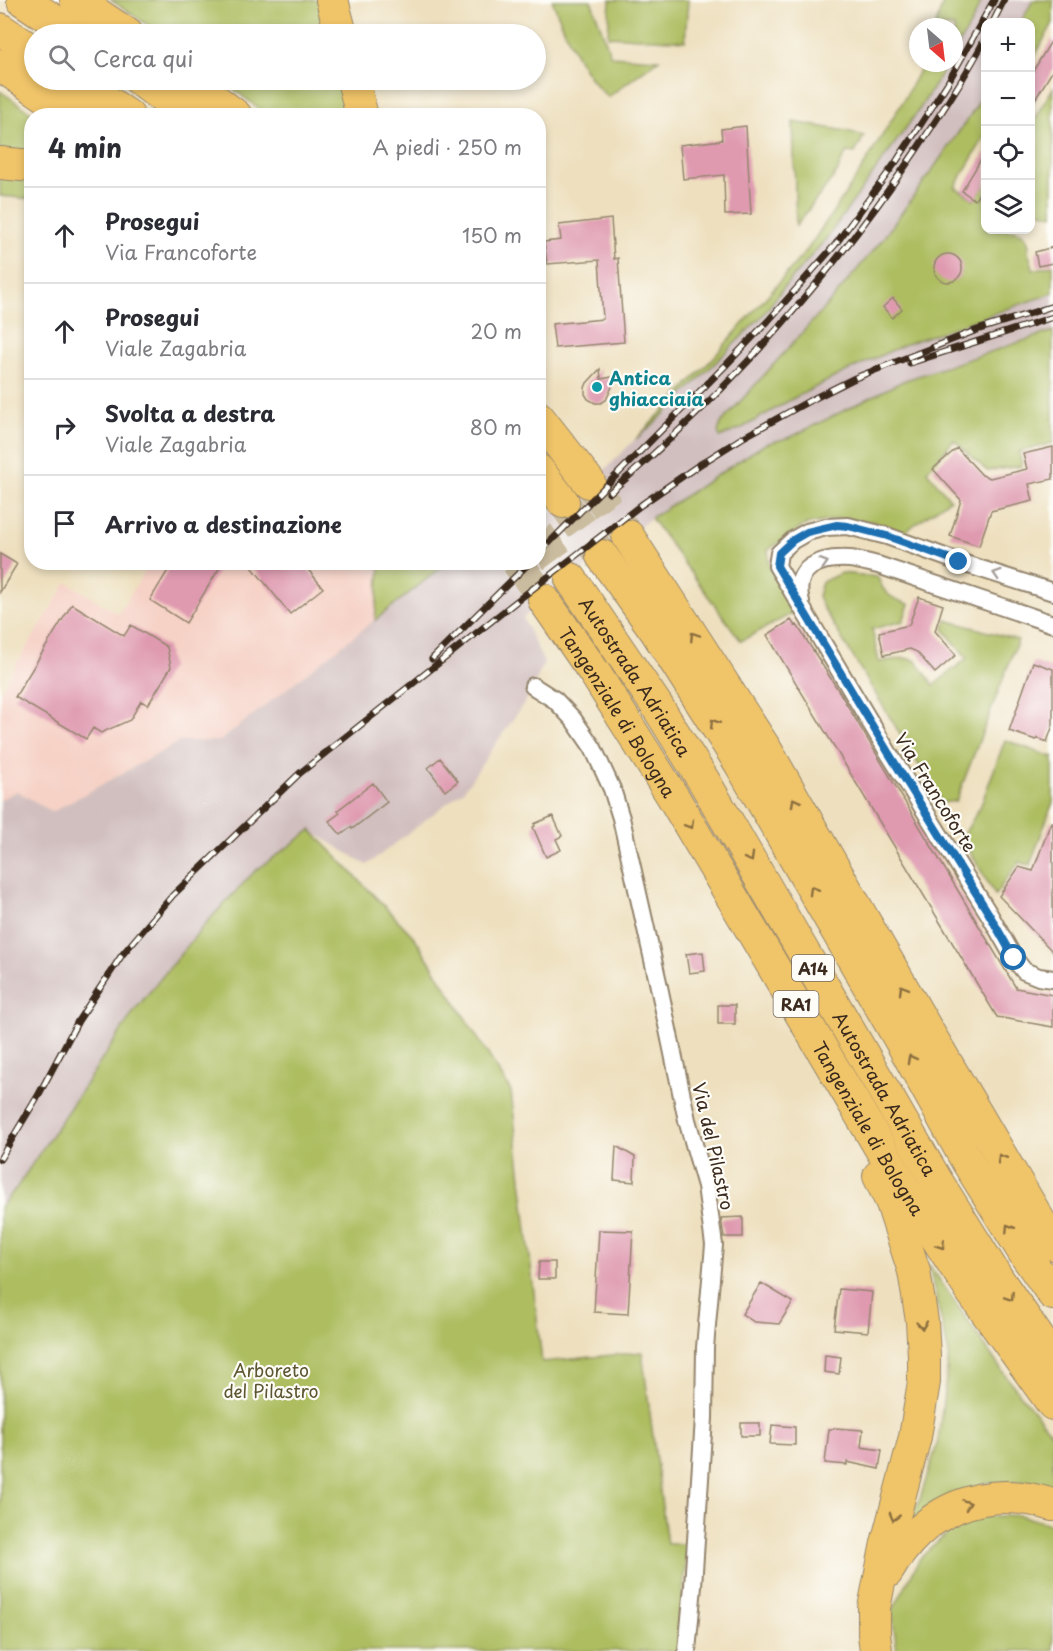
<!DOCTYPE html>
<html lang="it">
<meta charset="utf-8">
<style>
body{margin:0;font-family:"Playpen Sans",sans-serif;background:#f2f2f3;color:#2b2b33}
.controls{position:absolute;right:18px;top:18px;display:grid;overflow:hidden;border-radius:12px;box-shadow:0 3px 9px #0003}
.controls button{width:54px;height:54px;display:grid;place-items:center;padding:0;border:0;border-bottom:2px solid #e1e1e2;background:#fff;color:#2b2b33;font:30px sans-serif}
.compass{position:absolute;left:909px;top:18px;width:54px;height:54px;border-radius:50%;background:#fff;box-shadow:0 3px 9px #0003;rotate:152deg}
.stop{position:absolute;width:18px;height:18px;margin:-14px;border:4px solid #1f6fb2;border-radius:50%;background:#fff}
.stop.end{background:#1f6fb2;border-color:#fff;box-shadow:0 2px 6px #0008}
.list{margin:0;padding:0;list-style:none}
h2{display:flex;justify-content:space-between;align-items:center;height:78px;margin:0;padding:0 24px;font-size:26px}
h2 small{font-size:20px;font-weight:400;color:#7c7c81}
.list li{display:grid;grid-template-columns:39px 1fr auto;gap:18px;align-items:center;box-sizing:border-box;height:96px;padding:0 24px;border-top:2px solid #e1e1e2}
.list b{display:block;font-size:22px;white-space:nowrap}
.list p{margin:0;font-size:20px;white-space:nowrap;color:#7c7c81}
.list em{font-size:20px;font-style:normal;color:#7c7c81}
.icon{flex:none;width:33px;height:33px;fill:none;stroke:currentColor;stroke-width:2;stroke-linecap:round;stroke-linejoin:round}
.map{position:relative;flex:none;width:1053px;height:1651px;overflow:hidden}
.search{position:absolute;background:#fff;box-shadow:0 3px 9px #0003;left:24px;top:24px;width:522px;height:66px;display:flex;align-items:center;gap:15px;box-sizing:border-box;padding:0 21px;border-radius:33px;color:#7c7c81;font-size:22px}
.panel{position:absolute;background:#fff;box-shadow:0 3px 9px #0003;left:24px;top:108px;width:522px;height:462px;border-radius:24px}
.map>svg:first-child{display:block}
</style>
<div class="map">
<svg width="1053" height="1651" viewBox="0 0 1053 1651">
<rect width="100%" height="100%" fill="#fdfcf7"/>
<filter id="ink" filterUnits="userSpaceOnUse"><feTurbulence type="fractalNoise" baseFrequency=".0167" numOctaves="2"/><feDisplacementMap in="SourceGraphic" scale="12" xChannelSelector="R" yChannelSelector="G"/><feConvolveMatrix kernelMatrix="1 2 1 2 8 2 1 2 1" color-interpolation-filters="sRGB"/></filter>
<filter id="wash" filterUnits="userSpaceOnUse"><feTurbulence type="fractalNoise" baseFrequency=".008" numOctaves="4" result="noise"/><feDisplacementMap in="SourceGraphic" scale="24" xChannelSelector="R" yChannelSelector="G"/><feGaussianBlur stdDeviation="1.35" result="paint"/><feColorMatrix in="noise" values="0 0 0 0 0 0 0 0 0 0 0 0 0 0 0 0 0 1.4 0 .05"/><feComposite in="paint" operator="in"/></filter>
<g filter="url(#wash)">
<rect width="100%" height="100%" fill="#eee0bf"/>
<path fill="#f6d1c6" d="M375,562L380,569L375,620L220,741H181L52,812L17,791L0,800V691L67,582L118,614L150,563Z"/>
<path fill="#d1bfbf" d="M944,0H1053V23L1031,62L1030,22H986L985,136L955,187V232L1033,270L1053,265V364L671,544L651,518L544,600L523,618L544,663L529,696L464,790L367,865L311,831L254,872L206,923L135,1010L17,1187L0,1207V800L17,791L52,812L181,741H220L447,563H479L484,566L488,563L538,562L539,522L610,465L715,356L807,250L860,172L902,103L923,63H954V27H935Z"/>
<path fill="#adbd60" stroke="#74743f" stroke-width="1.5" d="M111,0H319L328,34H161Z
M552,0H591L611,56L659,59L608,97C581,75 565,32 552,0Z
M610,0H688L685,41L608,36Z
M944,0H982L971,24L954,52V27H935Z
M1033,0H1053V23L1031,62L1030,22H1021Z
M923,63H948L921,107L826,239L785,286L763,315L655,423L636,439L715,356L807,250L860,172L902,103Z
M222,80H340L351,115H267Z
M1053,88V215L1031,209V126Z
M985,89V136L955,187L975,200L985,183L986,230C999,230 1024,225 1028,242C1030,248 1028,246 1028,251C1029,258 1033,263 1033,270L1053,265V293L906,344L845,372L792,399L742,428L720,437L718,432L721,423L835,296L882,240L933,169L976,107Z
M0,91L35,115L32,116L31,156L0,151Z
M793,122L847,131L864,136L855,153L847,152L841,162L838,171L796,226Z
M0,172L31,177V199L0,196Z
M1053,331V443L1019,452L1022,466L987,471L954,440L927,471L950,499L903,533L873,522L839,519L805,525L768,550L770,568L795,612L741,641L651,518L765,444L791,437L903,381Z
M375,563H447L375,620L380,569Z
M841,573L878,577C883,594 892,599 909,604L903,621L872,629L879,662L904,658L915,660L934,685L967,658L944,630L946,620L1018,640L956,801L942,803L822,606L818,596L822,582Z
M1005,740L1052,757L1053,755V802L1030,865L1019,862L995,895L962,838L981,805Z
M311,830L415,938L511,1091L542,1362L642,1352L667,1544H687L678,1651H0V1207L17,1187L135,1010L206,923L254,872Z
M928,1263L1005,1375L1053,1435V1489L1030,1482L985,1483L940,1502L905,1528L920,1499L938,1441L949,1354Z
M1019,1515L1053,1525V1651H897L892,1612L920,1558L964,1518Z"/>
<g id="blocks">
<path fill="#df9ab0" d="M1053,38V70L1030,108V76Z
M746,126L751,214L725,215L724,175L683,179L680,145L722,140L721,129Z
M986,151V183L975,200L962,191Z
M611,219L614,259L618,258L624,342L555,348L552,324L603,319L599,260L547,264L544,242L561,240L559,225Z
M1053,247V263L1038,266L1035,252Z
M934 268a14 14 0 1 1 28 0a14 14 0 1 1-28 0Z
M893,298L902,309L892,318L883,307Z
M600,369L601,379L617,376L606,400L601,403H595L588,399L585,394V388L587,383Z
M1053,447V479L1029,484L1033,501L991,511L979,546L950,536L961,500L933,469L957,448L982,475L990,478L1027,469L1023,454Z
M0,554L17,564L0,592Z
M173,562H223L186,623L150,600Z
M248,562H302L323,588L290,614Z
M919,597L943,605L935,631L956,655L935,673L917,652L910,649L884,655L879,632L909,625Z
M72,604L124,636L131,625L167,647L171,667L148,705L141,701L130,720L101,733L93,728L86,739L15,697Z
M791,620L795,626L797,625L840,693L1016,988L1053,995V1027L997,1017L767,635Z
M1033,662L1053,669V725L1047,742L1037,738L1036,740L1009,731Z
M440,758L458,781L445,791L428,768Z
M373,783L387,802L352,829L351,827L341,835L329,821L340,813L338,810Z
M553,816L562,836L556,839L561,850L546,857L533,827L535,826L534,824Z
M1051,822H1053V952L999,896L1019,867L1033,871Z
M703,952L705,971L689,973L686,954Z
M718,1005H735V1024H718Z
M616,1146L635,1157L634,1182L614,1180Z
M743,1217V1237H724L721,1218Z
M599,1230L633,1231L628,1314L594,1312Z
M539,1262H555V1279H538Z
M761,1283L793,1302L779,1324L754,1322L742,1314Z
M839,1289L872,1292L868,1332L834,1329Z
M825,1355L841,1357L839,1374L824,1372Z
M741,1423H760V1436H741Z
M772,1425L795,1427V1445L770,1444Z
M834,1428L863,1430L861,1447L882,1450L879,1469L847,1462V1465L825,1463L829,1429H834Z"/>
</g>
</g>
<g filter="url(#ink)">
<use href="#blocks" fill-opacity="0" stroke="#94856e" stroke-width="1.5"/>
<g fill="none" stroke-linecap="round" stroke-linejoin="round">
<path stroke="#cabc9f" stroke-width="32" stroke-dasharray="32 16" stroke-linecap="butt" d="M589,482L628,536
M563,502L602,556
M538,534L571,579
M517,562L544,600"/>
<g stroke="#94856e" stroke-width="20">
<path id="minor" d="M1053,592L959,562L887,536L848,526L826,527L807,532L793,540L779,553L777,566L888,752L989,914L1014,958L1024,971L1039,977L1053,979
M801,602C792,567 820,557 850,559C859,560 869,563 878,565L1053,624
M533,686L555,700L573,719L593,748L612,789L621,818L630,858L658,982L687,1120L706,1186L714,1245L705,1348L704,1418L693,1586L687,1651"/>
</g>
<g stroke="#94856e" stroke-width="34">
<g id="motorway">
<path d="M23,0L74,34"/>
<path d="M76,0L127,34"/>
<path d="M332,0L341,34"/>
<path d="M0,29L34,52"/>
<path d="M0,65L75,116"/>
<path d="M76,80L128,116"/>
<path d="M140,80L188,116"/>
<path d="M189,80L236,116"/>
<path d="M353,80L362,116"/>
<path d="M0,163L32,166"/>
<path d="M538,417L589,482"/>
<path d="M538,470L563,502"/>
<path d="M628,536L766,750L928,1032L1053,1244"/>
<path d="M602,556L656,631L740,763L903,1045L967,1161L1025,1254L1053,1294"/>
<path id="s1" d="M571,579L657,706L705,783L936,1180L997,1278L1053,1359"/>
<path id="s2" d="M544,600L596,675L673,797L904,1188L972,1292L1053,1404"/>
<path d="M887,1572C923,1510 983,1482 1053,1505"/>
<path d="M876,1651L874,1634V1608L887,1543L915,1437L924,1382V1356L922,1321L914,1271L892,1203L879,1176"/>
</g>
</g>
<use href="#minor" stroke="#fff" stroke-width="16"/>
<use href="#motorway" stroke="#f0c469" stroke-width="32"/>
<g stroke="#3b2a1e" stroke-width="7">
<path id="rail" d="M993,22L1004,0
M910,363L1053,317
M609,493C726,394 831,277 917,149C941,113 966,76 986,37
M538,554L726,365L768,321L835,245L896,162L947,84L994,0
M432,659L530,562
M0,1159L39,1094L78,1021L122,955L173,895L300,773L513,604L641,505L699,465L742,438L809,401L855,378L977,330L1053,306"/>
</g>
<use href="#rail" stroke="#fdfcf7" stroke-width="4.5" stroke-dasharray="14" stroke-linecap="butt"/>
</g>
<defs><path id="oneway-chevron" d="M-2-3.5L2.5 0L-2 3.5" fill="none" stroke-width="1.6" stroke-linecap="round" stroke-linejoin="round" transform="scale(1.5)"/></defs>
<g stroke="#a79f9a">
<use href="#oneway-chevron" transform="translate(824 563) rotate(-17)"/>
<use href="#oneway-chevron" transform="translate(997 574) rotate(-162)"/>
</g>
<g stroke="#8c6f40">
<use href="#oneway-chevron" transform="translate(694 636) rotate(-123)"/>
<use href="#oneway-chevron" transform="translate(714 723) rotate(-122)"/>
<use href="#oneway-chevron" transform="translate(795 802) rotate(-119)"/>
<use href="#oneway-chevron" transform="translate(690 825) rotate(59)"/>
<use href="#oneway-chevron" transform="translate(750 858) rotate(60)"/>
<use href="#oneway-chevron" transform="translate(813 890) rotate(-120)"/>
<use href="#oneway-chevron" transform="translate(903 989) rotate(-120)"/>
<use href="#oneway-chevron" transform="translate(911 1059) rotate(-119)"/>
<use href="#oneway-chevron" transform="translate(1001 1158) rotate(-121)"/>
<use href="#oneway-chevron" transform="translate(1009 1228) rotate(-122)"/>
<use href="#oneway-chevron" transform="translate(941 1245) rotate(57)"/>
<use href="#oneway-chevron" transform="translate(1010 1297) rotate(56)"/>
<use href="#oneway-chevron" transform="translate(922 1325) rotate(85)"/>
<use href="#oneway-chevron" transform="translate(967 1504) rotate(-19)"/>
<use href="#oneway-chevron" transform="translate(894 1517) rotate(105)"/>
</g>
</g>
<g fill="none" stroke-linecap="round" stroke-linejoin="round" filter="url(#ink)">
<path stroke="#1f6fb2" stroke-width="8" d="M959,562L887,536L848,526L837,525L807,532L793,540L779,553L777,566L888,752L989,914L1014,958"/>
</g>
<circle fill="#0f9aa8" stroke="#fdfcf7" stroke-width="2" cx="597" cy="387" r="6"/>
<g text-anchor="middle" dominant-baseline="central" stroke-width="4.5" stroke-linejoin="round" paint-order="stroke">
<g fill="#fdfcf7" stroke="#75695f" stroke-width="1.5">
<rect x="792" y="955" width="42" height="26" rx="4.5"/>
<rect x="773.5" y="991" width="45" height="26" rx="4.5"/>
</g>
<g font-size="16" font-weight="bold" fill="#3b2a1e">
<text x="813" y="968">A14</text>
<text x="796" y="1004">RA1</text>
</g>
<g font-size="18" font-weight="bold" fill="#0d838f" stroke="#fdfcf7" text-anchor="start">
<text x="609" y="377">Antica<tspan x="609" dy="21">ghiacciaia</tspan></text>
</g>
<g font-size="18" fill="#3b2a1e" stroke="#fdfcf7">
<text stroke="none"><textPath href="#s1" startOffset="117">Autostrada Adriatica</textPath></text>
<text stroke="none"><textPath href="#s2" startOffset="134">Tangenziale di Bologna</textPath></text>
<text transform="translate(936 792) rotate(58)">Via Francoforte</text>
<text stroke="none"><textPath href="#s1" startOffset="603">Autostrada Adriatica</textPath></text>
<text stroke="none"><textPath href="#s2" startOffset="620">Tangenziale di Bologna</textPath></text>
<text transform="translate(714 1146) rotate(77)">Via del Pilastro</text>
</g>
<g font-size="18" fill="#5d5632" stroke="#fdfcf7">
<text x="271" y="1369">Arboreto<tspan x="271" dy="21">del Pilastro</tspan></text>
</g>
</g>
</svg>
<div class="controls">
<button>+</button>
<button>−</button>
<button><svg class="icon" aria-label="locate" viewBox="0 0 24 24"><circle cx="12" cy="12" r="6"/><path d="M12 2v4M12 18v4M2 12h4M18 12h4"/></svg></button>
<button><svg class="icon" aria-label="layers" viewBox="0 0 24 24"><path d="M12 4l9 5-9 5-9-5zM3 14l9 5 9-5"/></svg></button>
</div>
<svg class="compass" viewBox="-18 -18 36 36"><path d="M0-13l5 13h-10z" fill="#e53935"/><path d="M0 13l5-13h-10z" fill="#7c7c81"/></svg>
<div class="stop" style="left:1014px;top:958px"></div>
<div class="stop end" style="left:959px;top:562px"></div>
<div class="search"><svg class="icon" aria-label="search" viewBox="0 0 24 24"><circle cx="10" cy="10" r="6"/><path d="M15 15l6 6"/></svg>Cerca qui</div>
<section class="panel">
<h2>4 min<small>A piedi · 250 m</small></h2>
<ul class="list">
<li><svg class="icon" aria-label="ahead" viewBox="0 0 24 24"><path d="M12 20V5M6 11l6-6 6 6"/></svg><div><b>Prosegui</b><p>Via Francoforte</p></div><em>150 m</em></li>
<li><svg class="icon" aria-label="ahead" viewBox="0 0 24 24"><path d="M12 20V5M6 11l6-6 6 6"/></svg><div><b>Prosegui</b><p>Viale Zagabria</p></div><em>20 m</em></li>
<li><svg class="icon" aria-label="right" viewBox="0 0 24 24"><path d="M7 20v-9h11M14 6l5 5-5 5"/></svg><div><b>Svolta a destra</b><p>Viale Zagabria</p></div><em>80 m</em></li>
<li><svg class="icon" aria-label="arrive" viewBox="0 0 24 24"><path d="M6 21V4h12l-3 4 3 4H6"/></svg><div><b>Arrivo a destinazione</b></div></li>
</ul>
</section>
</div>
